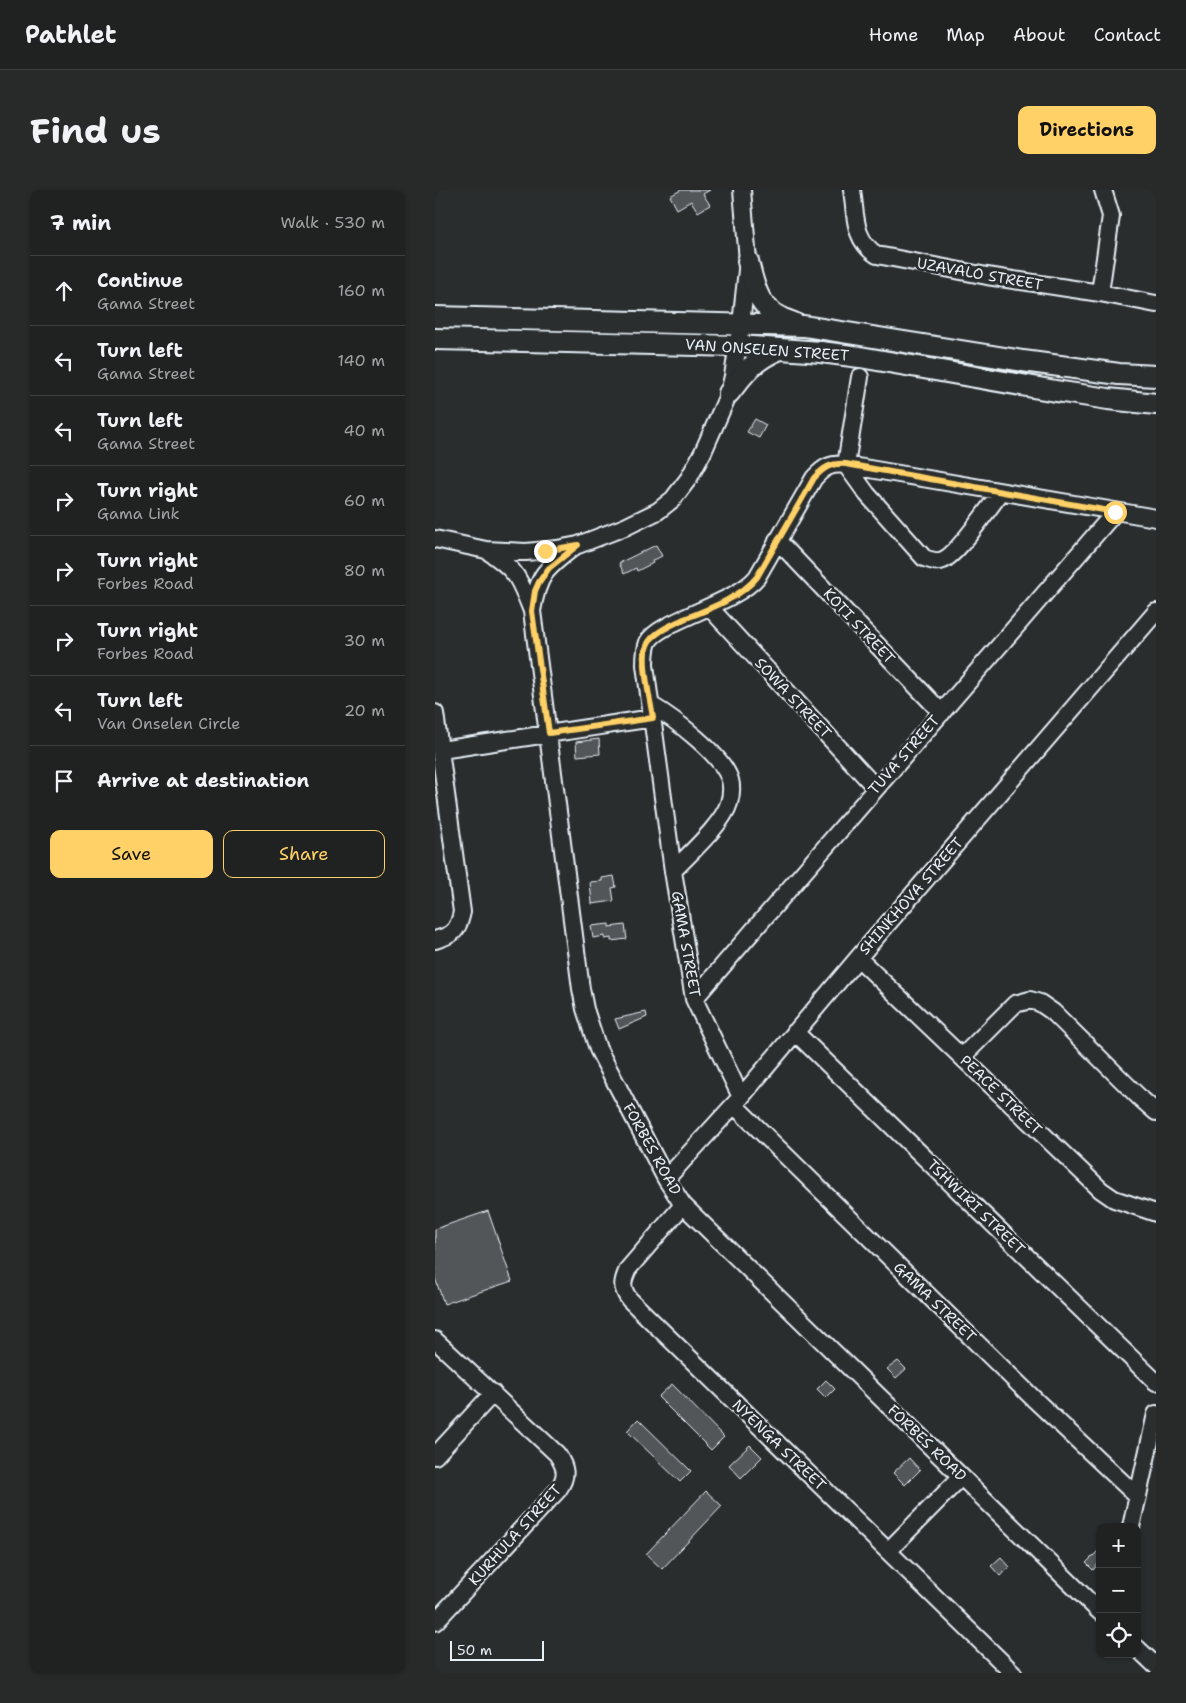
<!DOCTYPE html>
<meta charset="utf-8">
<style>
body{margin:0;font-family:"Shantell Sans",sans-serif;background:#282a2a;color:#f1f3f6}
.controls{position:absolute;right:15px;bottom:15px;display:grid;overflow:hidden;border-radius:10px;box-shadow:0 1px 4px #0004}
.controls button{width:45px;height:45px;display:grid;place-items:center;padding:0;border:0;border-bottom:1px solid #3d3f40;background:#202222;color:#f1f3f6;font:25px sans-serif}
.scale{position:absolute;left:15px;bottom:12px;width:94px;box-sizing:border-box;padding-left:5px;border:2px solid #e8f1f8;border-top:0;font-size:14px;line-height:18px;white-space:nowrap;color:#e8f1f8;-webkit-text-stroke:4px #2a2d2e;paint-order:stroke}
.stop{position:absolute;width:15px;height:15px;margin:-11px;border:4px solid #ffd166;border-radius:50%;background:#fff}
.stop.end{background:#ffd166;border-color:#fff;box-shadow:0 1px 5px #0008}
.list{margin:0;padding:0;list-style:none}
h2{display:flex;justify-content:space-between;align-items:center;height:65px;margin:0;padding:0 20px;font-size:21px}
h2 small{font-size:16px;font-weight:400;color:#a2a4a5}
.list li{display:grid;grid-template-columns:32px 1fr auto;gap:15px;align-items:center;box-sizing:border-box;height:70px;padding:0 20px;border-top:1px solid #3d3f40}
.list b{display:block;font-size:19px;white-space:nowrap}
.list p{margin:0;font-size:16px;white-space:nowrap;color:#a2a4a5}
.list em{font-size:16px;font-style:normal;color:#a2a4a5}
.actions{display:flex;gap:10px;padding:15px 20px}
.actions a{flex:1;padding:11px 0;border:1px solid #ffd166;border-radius:10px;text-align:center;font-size:18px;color:#ffd166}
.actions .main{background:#ffd166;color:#111}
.icon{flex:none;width:28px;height:28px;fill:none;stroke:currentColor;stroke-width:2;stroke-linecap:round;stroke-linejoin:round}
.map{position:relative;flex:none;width:721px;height:1483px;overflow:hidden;border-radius:10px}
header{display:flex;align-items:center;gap:30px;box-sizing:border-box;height:70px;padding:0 25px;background:#202222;border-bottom:1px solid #3d3f40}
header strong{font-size:24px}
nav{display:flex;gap:28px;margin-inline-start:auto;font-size:18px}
.intro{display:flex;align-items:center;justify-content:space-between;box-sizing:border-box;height:120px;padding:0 30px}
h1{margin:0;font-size:35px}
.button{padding:12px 22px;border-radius:10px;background:#ffd166;color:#111;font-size:18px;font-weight:700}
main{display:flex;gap:30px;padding:0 30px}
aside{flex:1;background:#202222;border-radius:10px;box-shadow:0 1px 4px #0004}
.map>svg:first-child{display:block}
</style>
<header>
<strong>Pathlet</strong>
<nav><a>Home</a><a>Map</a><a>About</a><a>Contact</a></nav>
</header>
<div class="intro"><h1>Find us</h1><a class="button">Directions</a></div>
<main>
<aside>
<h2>7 min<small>Walk · 530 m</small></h2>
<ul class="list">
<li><svg class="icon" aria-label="ahead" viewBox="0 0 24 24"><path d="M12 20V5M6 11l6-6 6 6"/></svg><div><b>Continue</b><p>Gama Street</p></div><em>160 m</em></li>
<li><svg class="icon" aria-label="left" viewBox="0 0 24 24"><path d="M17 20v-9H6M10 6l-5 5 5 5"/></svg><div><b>Turn left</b><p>Gama Street</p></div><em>140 m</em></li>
<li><svg class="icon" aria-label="left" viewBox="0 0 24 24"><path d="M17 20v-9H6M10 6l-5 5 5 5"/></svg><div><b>Turn left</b><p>Gama Street</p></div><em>40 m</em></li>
<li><svg class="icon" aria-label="right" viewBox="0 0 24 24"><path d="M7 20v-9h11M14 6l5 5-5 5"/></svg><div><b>Turn right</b><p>Gama Link</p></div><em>60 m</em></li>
<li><svg class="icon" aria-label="right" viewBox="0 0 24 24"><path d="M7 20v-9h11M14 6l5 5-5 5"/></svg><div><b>Turn right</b><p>Forbes Road</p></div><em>80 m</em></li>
<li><svg class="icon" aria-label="right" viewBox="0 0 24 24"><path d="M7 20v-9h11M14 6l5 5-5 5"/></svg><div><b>Turn right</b><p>Forbes Road</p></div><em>30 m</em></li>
<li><svg class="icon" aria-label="left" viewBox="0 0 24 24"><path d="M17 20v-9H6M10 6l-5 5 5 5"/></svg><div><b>Turn left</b><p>Van Onselen Circle</p></div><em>20 m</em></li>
<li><svg class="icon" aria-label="arrive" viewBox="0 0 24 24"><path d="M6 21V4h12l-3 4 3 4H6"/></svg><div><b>Arrive at destination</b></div></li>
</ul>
<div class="actions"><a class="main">Save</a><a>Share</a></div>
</aside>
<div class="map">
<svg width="721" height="1483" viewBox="0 0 721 1483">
<rect width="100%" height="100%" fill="#2a2d2e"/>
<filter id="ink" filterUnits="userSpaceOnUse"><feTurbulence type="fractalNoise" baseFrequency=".02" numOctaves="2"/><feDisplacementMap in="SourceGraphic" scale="10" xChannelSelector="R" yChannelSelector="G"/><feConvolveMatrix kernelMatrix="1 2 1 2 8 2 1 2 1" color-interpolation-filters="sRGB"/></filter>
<g filter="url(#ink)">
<path fill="#535759" stroke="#e8f1f8" d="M246,0H275L268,4L275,15L263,22L256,11L242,19L235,6Z
M320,229L331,235L324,248L312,242Z
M221,355L227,366L217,371L218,373L202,381L201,378L189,384L184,373Z
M164,549L165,564L142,566L141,552Z
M179,686L181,697L177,698L179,711L157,714L155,692L167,691V688Z
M174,734V737L190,735L192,749L176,751V748L170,749V746L158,748L156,736Z
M211,822L212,827L184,839L180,829Z
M53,1021L77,1091L9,1114L0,1088V1039Z
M463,1171L471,1179L461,1188L452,1179Z
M391,1190L400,1199L391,1208L382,1199Z
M237,1194L289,1247L276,1260L223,1207Z
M203,1229L256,1281L245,1292L192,1241Z
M315,1255L327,1267L306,1288L294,1275Z
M474,1268L485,1280L470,1295L458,1283Z
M271,1301L287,1316L227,1379L211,1364Z
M665,1359V1372L658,1380L651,1373Z
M566,1367L575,1377L565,1386L556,1376Z"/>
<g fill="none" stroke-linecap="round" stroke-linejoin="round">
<g stroke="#e8f1f8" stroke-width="20">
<path id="minor" d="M417,0C421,25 418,50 442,65L552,86L665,103L721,114
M665,103L676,26L668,0
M425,187L411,275L432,304L489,368C495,370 502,373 508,370C522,365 555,316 566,302
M0,349L51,360L91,362L122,359L143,355L190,337L223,321L238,309L254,288L268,262L294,203L298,186L306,134L313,71L307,0
M342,350L507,523
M51,360C82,380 84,388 97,421L146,799L150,819L163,859L231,989L248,1015L665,1422
M275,418L440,597
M97,421C103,385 110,379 139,357
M216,515C238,528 288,565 295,590C297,597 296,606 294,613C288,634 254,664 238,681
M0,523L27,722C23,741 18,745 0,750
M6,560L218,528
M423,768L666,1000L679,1009L721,1023
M259,809L680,322
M360,842L721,1192
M527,867L580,814L595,810L605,813L618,822L704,907L721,922
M306,907L259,809L238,681L210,475C210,467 210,460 213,452C223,431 300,414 322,387L379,288C389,277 396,273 411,275L721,328
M299,915L600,1210L703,1307
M231,989L306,907L423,768L721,422
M248,1015L193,1079C187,1092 186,1097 194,1109L578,1483
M0,1150L122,1264C131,1278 133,1285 123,1300L0,1432
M0,1266L58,1203
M696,1337L721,1224
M453,1361L526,1287
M702,1458L721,1476"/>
</g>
<g stroke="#e8f1f8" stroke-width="24">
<path id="major" d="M313,71C320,102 325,123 359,133
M0,127L369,136L588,171L684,184L721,186
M0,149L303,156L386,162L425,167L621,201L673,209L721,214
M294,203C310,182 320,169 345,159"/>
</g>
<use href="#minor" stroke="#2a2d2e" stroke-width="16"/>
<use href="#major" stroke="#2a2d2e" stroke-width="20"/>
</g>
</g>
<g fill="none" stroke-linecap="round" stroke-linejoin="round" filter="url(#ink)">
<path stroke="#ffd166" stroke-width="6" d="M110,361L143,355L114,378L104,392L100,401L97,421L114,543L218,528C215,508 208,482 210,463C211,458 213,452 216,449C224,440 238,434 249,429C274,419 305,408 322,387L379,288C389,277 396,273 411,274L680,322"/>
</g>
<g text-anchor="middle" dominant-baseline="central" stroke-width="5" stroke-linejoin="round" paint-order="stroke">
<g font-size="15" fill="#e8f1f8" stroke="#2a2d2e">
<text transform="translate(545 84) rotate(10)">UZAVALO STREET</text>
<text transform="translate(332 160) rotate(4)">VAN ONSELEN STREET</text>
<text transform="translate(424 436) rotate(47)">KOTI STREET</text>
<text transform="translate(358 508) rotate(47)">SOWA STREET</text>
<text transform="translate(469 565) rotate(-49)">TUVA STREET</text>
<text transform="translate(476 706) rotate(-49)">SHINKHOVA STREET</text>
<text transform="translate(251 754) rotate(80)">GAMA STREET</text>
<text transform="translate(566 905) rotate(44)">PEACE STREET</text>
<text transform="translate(217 959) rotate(61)">FORBES ROAD</text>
<text transform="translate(541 1017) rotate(44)">TSHWIRI STREET</text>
<text transform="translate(500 1112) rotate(44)">GAMA STREET</text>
<text transform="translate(492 1253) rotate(44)">FORBES ROAD</text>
<text transform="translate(344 1255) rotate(44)">NYENGA STREET</text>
<text transform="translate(80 1345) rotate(-48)">KURHULA STREET</text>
</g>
</g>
</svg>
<div class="controls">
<button>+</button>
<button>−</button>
<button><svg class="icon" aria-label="locate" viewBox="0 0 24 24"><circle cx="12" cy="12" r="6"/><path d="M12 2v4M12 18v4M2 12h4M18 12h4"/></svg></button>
</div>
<div class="scale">50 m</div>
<div class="stop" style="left:680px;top:322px"></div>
<div class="stop end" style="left:110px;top:361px"></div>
</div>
</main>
